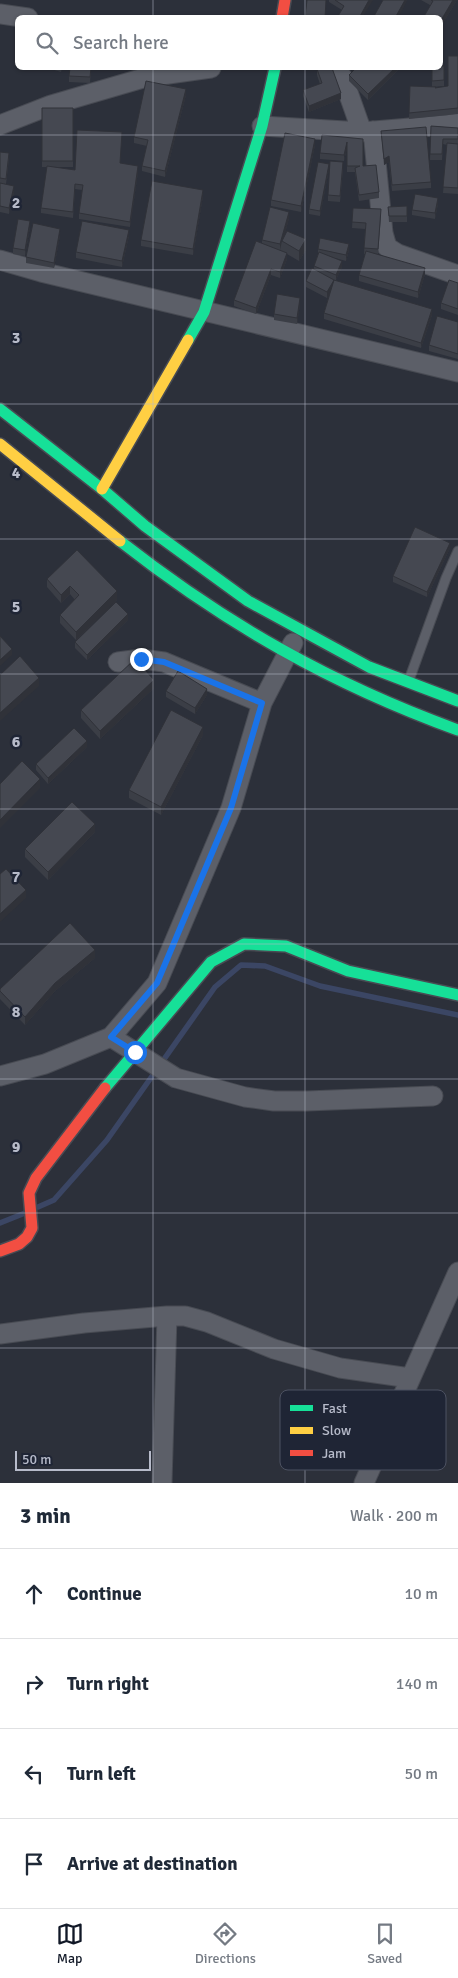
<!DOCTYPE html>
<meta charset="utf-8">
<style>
body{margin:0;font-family:Signika,sans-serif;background:#f2f2f3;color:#1f2937}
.scale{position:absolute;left:15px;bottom:12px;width:136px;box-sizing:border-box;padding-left:5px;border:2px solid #b7bbca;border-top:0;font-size:14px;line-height:18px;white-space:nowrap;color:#b7bbca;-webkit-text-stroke:4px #1f2535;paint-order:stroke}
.stop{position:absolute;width:15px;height:15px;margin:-11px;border:4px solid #1a73e8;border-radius:50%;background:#fff}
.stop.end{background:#1a73e8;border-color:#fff;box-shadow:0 1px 5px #0008}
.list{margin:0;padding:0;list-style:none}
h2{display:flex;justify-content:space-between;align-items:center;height:65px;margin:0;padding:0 20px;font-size:21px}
h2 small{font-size:16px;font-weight:400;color:#747a83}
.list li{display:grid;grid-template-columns:32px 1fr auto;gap:15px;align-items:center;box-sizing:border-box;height:90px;padding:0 20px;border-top:1px solid #e0e1e3}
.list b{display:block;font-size:19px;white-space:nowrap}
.list em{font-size:16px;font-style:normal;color:#747a83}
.icon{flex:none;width:28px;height:28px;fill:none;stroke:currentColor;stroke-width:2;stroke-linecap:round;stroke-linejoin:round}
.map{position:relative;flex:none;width:458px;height:1483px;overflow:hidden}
.search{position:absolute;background:#fff;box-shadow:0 1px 4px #0004;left:15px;right:15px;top:15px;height:55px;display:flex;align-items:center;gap:12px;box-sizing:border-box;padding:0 18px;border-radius:8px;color:#747a83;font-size:19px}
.sheet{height:425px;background:#fff}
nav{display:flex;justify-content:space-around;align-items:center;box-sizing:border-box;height:70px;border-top:1px solid #e0e1e3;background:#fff;font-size:14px;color:#747a83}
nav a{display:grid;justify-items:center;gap:2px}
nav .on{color:#111827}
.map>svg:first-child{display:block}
</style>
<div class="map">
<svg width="458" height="1483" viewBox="0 0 458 1483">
<rect width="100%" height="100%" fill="#2c303a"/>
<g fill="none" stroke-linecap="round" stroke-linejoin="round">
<path stroke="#3b4664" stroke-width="5.5" d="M38,1207L54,1200L107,1140L215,987L241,965L265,966L320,986L458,1015
M0,1223L25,1213"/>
<g stroke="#484b53" stroke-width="11">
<path id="lane" d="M409,680L446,578L458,551"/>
</g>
<g stroke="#484b53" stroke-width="21">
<path id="street" d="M0,14L28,18
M335,68L343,78L362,132
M0,125L51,105L147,77L211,68
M262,126L362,132L446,125L458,123
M373,131L383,233L387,247L398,254L458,275
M0,260L41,272L458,372
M118,662L141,659L164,662L262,703
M111,1037L176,1078L245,1097L274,1101H307L433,1096
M0,1076L45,1064L111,1037L157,983L231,808L262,703L293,643
M0,1334L84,1323L167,1316H185L207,1322L274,1349L340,1368L410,1378
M162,1483L167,1316
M364,1483L458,1272"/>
</g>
<g stroke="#484b53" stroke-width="14">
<path id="fast" d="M188,340L204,312L262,126L275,68
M0,409L102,489L145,526L248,601L369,667L458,701
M120,541C226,624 331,684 458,730
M105,1088L211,962L244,944L286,946L348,971L458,995"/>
</g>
<g stroke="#484b53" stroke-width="14">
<path id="slow" d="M0,444L120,541
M102,489L188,340"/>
</g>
<g stroke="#484b53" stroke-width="14">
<path id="jam" d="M282,18L285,0
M0,1251L19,1244L27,1237L32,1228L29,1193L36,1178L105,1088"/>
</g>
<use href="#lane" stroke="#5c5f68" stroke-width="9"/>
<use href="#street" stroke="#5c5f68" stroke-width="19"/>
<use href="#fast" stroke="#16e098" stroke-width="11"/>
<use href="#slow" stroke="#ffcf43" stroke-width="11"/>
<use href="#jam" stroke="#f24e42" stroke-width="11"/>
</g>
<path fill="#3b3e46" d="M329,0H373L342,10L329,2Z
M421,0H457L440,28L430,5Z
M458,56V114L409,119L410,86L436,88L448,86Z
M444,66V86L432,87V68Z
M48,68H62L61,72Z
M91,68L90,83L69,82V76Z
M398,68V70L368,100L349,81V75Z
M317,69L341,99L309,112L303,96V90L320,84L317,75Z
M186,95L165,177L142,171V166L147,146L134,143V137Z
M42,108H73V167H50L75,170L121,163L138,172L130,227L79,219V213L82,190L75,189L73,218L41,213V208L47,167H42Z
M431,126L458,128V194L443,193L447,145L443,144L442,160H430Z
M381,131L431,182V188L392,191L389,162L384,165Z
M363,139V166L379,192V198L359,201L355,172H347V148L344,161L320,159V153Z
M315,145L301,212L271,206V200Z
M0,152L9,158L6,184L14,192L9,214L0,212Z
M343,168L340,202L328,201V195Z
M329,169L320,216L309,214V209Z
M203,196L193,255L141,246V240Z
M438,204L435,219L412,215V210Z
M407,206V222H389L388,207Z
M353,208L381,215L378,255L425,274L418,298L359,281V275L365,254H364L365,229L352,228Z
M289,218L284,237L306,250L299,261L287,254V259L280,278L271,275L256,314L234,306V300L262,244V240Z
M30,227L25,256L13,254V248Z
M60,235L54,268L26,263V257Z
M129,236L122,267L76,258V252Z
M318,249L349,250L346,261L335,258L342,267L336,280H334L432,315L421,348L324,319V313L330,292L327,298L306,287V281L314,269V266L318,254Z
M458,283V315L441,309V303Z
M300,304L297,324L274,320V314Z
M458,322V359L429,351V345Z
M450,548L427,597L393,582V576Z
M47,579L117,600L76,640L60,623V615L75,600L70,594L61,603L47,587Z
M128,620L87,660L75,648V642Z
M154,688L100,739L81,718V710Z
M166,691L207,695L195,714L166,697Z
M203,735L161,815L129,798V790Z
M87,747L48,784L36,770V764Z
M95,832L48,880L25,857V849Z
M95,958L55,991L25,1025L0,999V989Z"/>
<path fill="#303239" d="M369,0H373L362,18H359Z
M405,0H407V1L398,18H395Z
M453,0H457L440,28V22Z
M395,68H398V70L368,100V94Z
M186,89V95L165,177V171Z
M341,93V99L309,112V106Z
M315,139V145L301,212V206Z
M347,142V148L344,161V155Z
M389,156V162L384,165V159Z
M329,164V169L320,216V211Z
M138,166V172L130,227V222Z
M14,186V192L9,214V208Z
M203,190V196L193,255V249Z
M438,198V204L435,219V213Z
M289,212V218L283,242L282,241L280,250V244Z
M30,221V227L25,256V250Z
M60,229V235L54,268V263Z
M129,230V236L122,267V261Z
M306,239V250L299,261V251Z
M349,244V250L346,261V255Z
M287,253V259L280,278V272Z
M342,261V267L336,280V275Z
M425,268V274L418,298V292Z
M271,269V275L256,314V308Z
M334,280V286L327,298V292Z
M300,298V304L297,324V318Z
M432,309V315L421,348V343Z
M450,543V548L427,597V592Z
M70,586V594L61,603V595Z
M117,591V600L76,640V632Z
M128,614V620L87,660V655Z
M12,649V655L0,666V660Z
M39,678V686L0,721V713Z
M154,680V688L100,739V731Z
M207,689V695L195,714V708Z
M203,727V735L161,815V807Z
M87,741V747L48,784V778Z
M40,779V788L0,828V820Z
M95,824V832L48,880V872Z
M26,890V898L0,922V914Z
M95,950V958L55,991L25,1025V1017L55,983Z"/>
<path fill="#454851" stroke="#303239" d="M307,0H326L325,18H305Z
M335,0H369L359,18H337L344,6Z
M383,0H405L395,18H373Z
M431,0H453L440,22V18H423L433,1Z
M448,56H458V108L409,113L410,86L436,87L435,88L448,86Z
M440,66H444V80L432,81V68H440Z
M70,68H91L90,77L69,76Z
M322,68H332L341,93L309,106L303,90L322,83L317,69Z
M356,68H395L368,94L349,75Z
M146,81L186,89L165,171L142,166L148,140L134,137Z
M42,108H73V161H42Z
M431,126L458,128V139H443L442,154H430Z
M426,127L431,182L392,185L389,156L384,159L381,131Z
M77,130L122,132L120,163L138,166L130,222L79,213L83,185L75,184L73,212L41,208L47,166L75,170Z
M285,133L315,139L301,206L271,200Z
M322,135L363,139V166L376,165L379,192L359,195L355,168L360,166H347V142L344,155L320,153Z
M447,143L458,144V188L443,187Z
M0,152L9,153L6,179L0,178Z
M330,161L343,162L340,196L328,195Z
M318,162L329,164L320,211L309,209Z
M152,181L203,190L193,249L141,240Z
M0,183L14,186L9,208L0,206Z
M415,194L438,198L435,213L412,210Z
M407,206V216H389L388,207Z
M270,207L289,212L280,244L262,240Z
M353,208L381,209L378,249L364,248L366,223L352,222Z
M18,219L30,221L25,250L13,248Z
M82,221L129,230L122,261L76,252Z
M33,223L60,229L54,263L26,257Z
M287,231L306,239L299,251L282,241Z
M320,238L349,244L346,255L318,249Z
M256,241L287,253L280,272L271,269L256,308L234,300Z
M366,251L425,268L418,292L359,275Z
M319,252L342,261L336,275L314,266Z
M312,268L334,280L432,309L421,343L324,313L334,280L327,292L306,281Z
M449,280L458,283V309L441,303Z
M277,294L300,298L297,318L274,314Z
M437,316L458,322V354L429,345Z
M415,527L450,543L427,592L393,576Z
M77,550L117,591L76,632L60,615L79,595L70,586L61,595L47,579Z
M116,602L128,614L87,655L75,642Z
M0,636L12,649L0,660Z
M20,656L39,678L0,713V675Z
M135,659L154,680L100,731L81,710Z
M178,671L207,689L195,708L166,691Z
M171,710L203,727L161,807L129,790Z
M74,728L87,741L48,778L36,764Z
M22,761L40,779L0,820V784Z
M72,802L95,824L48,872L25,849Z
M6,869L26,890L0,914V874Z
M70,923L95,950L55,983L25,1017L0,991V989Z"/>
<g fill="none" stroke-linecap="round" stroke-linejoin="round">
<path stroke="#1a73e8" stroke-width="6" d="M135,1052L111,1037L157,983L231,808L262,703L164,662L141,659"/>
</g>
<path fill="none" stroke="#b7bbca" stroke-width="1" stroke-opacity="0.55" d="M153,0V18M305,0V18M153,68V1483M305,68V1483M0,135H458M0,270H458M0,404H458M0,539H458M0,674H458M0,809H458M0,944H458M0,1079H458M0,1213H458M0,1348H458"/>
<rect x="280" y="1390" width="166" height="80" rx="8" fill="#1f2535" stroke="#4d5262" stroke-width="1"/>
<rect x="290" y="1405" width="23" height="6" fill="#16e098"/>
<rect x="290" y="1427" width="23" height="7" fill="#ffcf43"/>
<rect x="290" y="1450" width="23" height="6" fill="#f24e42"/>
<g font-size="14" fill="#b7bbca">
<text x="322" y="1413">Fast</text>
<text x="322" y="1435">Slow</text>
<text x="322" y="1458">Jam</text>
</g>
<g font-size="16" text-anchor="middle" font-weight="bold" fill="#b7bbca" stroke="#1f2535" stroke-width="5" stroke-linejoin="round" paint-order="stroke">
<text x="16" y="208">2</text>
<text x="16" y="343">3</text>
<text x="16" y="478">4</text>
<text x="16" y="612">5</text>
<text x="16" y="747">6</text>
<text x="16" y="882">7</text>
<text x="16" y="1017">8</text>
<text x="16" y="1152">9</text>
</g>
</svg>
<div class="scale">50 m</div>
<div class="stop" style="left:135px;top:1052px"></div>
<div class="stop end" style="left:141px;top:659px"></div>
<div class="search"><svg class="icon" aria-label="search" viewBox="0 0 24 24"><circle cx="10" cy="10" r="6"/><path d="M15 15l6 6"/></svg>Search here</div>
</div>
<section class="sheet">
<h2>3 min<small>Walk · 200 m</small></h2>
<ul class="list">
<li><svg class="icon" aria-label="ahead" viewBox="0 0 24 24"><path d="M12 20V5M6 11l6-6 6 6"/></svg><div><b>Continue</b></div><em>10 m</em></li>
<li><svg class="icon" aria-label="right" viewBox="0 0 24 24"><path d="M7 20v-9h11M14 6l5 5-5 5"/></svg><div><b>Turn right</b></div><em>140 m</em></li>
<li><svg class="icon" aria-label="left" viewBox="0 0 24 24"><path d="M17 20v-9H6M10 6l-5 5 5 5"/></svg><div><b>Turn left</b></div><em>50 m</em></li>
<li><svg class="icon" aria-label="arrive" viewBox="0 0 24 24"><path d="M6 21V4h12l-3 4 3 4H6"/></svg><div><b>Arrive at destination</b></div></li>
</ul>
</section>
<nav>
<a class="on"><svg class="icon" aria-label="map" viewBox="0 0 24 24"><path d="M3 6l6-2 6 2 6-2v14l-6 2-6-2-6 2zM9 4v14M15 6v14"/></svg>Map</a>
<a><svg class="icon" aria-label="directions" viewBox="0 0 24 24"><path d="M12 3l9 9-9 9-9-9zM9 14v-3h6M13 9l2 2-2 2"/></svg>Directions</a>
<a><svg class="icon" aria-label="saved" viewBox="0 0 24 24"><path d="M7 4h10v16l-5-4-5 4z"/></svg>Saved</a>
</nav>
